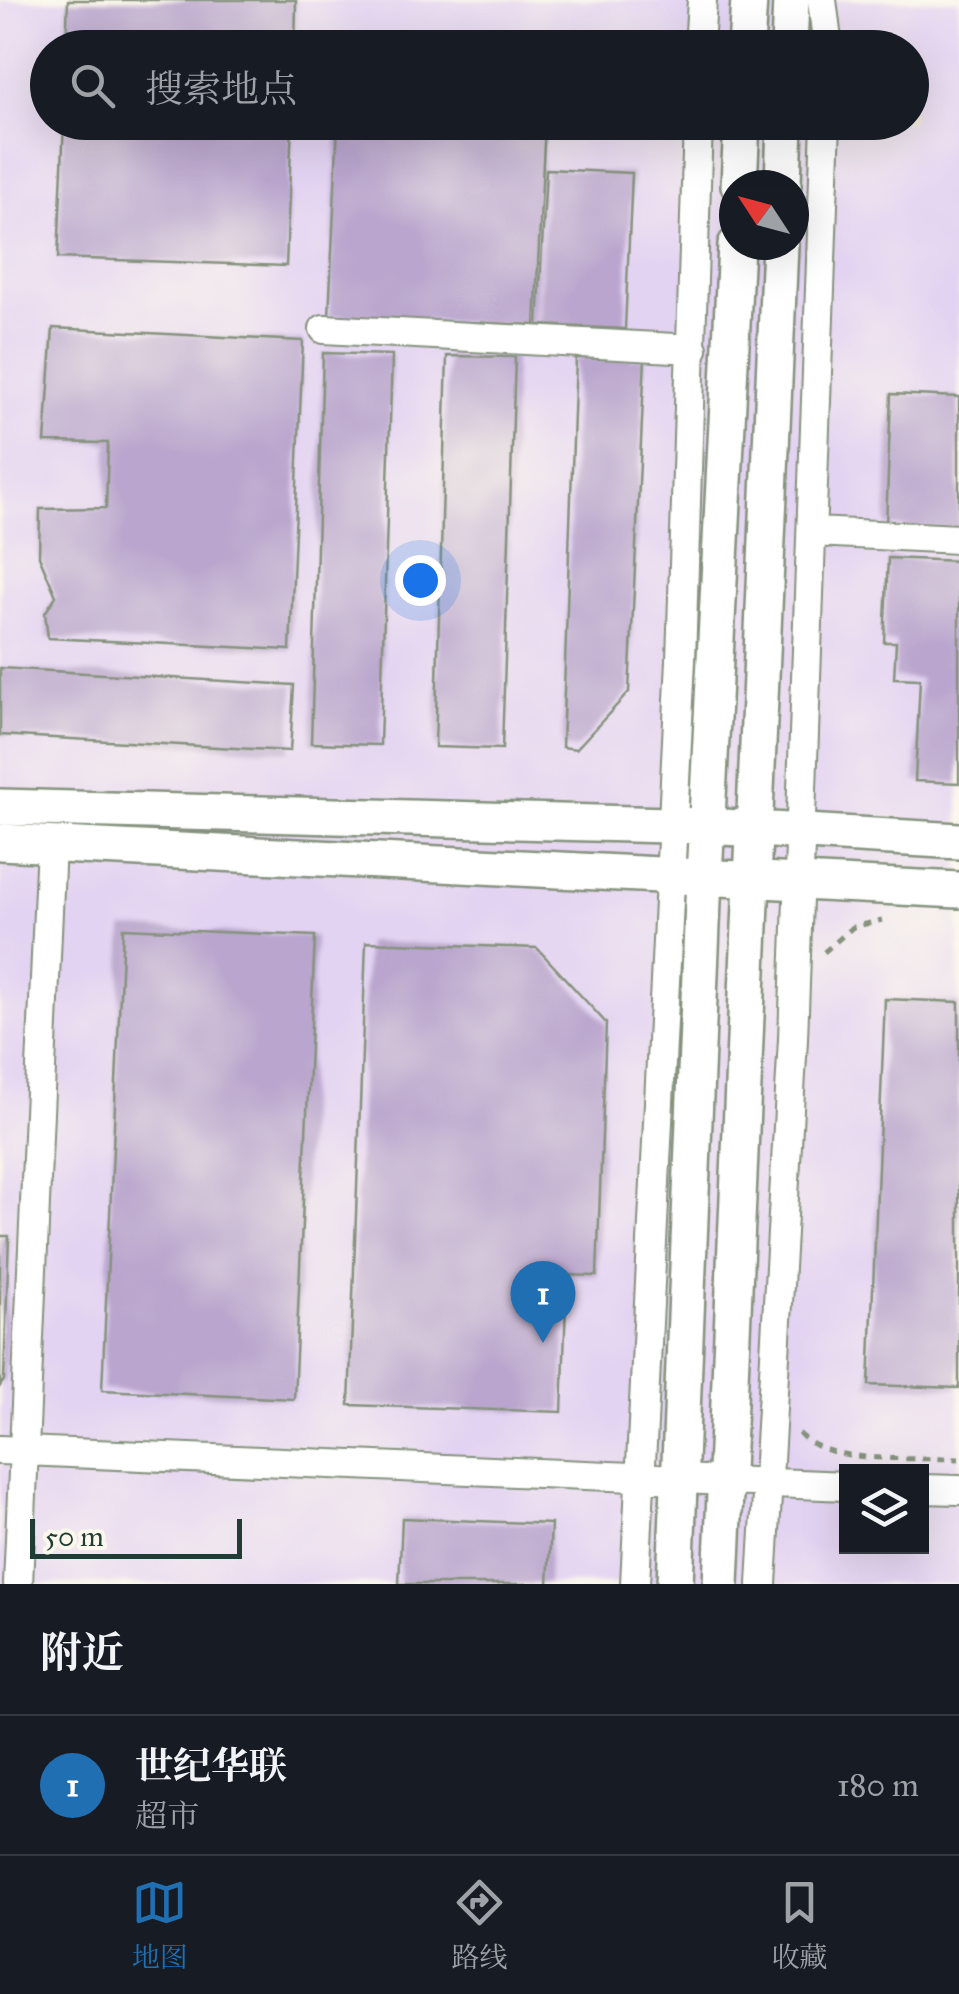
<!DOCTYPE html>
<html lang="zh">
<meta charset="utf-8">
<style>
body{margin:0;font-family:"IM FELL Great Primer","Noto Serif SC",serif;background:#20242c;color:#f1f3f6}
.controls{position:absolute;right:30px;bottom:30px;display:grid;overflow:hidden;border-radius:0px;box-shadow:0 10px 40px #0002}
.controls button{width:90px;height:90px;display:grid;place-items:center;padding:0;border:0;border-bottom:2px solid #363941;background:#171b24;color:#f1f3f6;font:50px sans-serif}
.compass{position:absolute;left:719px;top:170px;width:90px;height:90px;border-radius:50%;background:#171b24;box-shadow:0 10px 40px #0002;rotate:306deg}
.scale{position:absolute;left:30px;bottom:25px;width:212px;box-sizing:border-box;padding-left:10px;border:5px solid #1f3d34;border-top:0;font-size:28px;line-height:35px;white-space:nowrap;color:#1f3d34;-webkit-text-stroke:8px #fbf7ec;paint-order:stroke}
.you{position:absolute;left:420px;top:580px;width:35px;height:35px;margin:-25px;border:8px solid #fff;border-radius:50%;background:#1a73e8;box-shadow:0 0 0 15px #1a73e833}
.badge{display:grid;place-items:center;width:65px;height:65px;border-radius:50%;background:#1f6fb2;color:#fff;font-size:32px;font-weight:700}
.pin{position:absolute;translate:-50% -82px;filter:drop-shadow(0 2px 5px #0008)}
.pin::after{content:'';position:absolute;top:52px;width:35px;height:30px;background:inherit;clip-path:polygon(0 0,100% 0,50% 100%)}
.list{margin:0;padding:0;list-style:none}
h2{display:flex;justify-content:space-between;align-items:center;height:130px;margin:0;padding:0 40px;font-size:42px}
h2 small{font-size:32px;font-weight:400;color:#9ea1a6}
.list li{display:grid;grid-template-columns:65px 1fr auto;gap:30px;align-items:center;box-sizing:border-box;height:140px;padding:0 40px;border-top:2px solid #363941}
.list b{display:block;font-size:38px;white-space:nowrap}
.list p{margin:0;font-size:32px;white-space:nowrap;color:#9ea1a6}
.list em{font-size:32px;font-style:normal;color:#9ea1a6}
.icon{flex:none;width:55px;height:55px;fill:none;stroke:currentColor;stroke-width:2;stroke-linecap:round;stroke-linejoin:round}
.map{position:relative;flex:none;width:959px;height:1584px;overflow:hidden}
.search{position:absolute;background:#171b24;box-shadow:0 10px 40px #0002;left:30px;right:30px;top:30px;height:110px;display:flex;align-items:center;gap:25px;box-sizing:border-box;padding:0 35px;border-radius:55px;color:#9ea1a6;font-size:38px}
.sheet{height:270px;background:#171b24}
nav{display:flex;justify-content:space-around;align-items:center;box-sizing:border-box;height:140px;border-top:2px solid #363941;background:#171b24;font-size:28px;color:#9ea1a6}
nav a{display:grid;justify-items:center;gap:5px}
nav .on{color:#1f6fb2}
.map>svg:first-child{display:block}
</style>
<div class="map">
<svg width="959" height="1584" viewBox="0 0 959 1584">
<rect width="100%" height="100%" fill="#fbf7ec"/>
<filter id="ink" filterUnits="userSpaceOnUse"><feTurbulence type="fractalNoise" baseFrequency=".01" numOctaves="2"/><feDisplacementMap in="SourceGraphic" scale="20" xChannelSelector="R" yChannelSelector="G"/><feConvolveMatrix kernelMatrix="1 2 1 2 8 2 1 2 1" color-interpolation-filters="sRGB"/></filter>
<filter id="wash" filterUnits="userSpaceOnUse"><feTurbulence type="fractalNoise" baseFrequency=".0048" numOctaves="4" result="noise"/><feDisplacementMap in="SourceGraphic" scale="40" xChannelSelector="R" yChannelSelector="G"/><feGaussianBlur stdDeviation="2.25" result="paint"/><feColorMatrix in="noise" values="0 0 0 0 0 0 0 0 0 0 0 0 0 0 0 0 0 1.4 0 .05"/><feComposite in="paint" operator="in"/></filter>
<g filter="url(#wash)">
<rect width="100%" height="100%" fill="#ede7c9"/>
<path fill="#e3d3f2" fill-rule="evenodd" d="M0,0H959V1584H0ZM48,48H912V122H48ZM734,185H794V245H734ZM846,1472H922V1546H846Z"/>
<g id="blocks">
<path fill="#b9a5cd" d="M68,0H296L295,48H66Z
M64,122H292L286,266L58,258Z
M338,122H545L535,325L329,316Z
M546,169L632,173L625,329L538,325Z
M53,328L303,341L290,650L48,638L45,613L56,596L39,556L40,509L106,508L108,443L45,442Z
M323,353L392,355L380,745L311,743Z
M447,356L515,357L502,749L435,747Z
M576,358H645L629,692L576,749L562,747Z
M891,394L959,397V529L886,526Z
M888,558L959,561V783L915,781L920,679L894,678L896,642H884Z
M0,668L294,685L290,751L0,735Z
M123,928L315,936L294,1399L102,1390Z
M366,942L537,948L606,1023L597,1276L567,1275L562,1412L349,1405Z
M885,999L959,1002V1388L869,1385Z
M0,1236H9L4,1380L0,1386Z
M402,1518L551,1524L548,1584H399Z"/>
</g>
</g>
<g filter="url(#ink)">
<use href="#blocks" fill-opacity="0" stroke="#86927e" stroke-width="2.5"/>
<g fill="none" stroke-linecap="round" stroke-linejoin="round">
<g stroke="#86927e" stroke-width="32">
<path id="minor" d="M822,0L828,48
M699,48L702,0
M324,329L693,349
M814,532L959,539
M0,1450L846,1486
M922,1489L959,1490
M18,1584L51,844
M635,1584L681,660L698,122
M762,1584L793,1039L826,122"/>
</g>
<g stroke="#86927e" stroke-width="40">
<path id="major" d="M746,48L749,0
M789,48L791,0
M739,185L742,122
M783,185L785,122
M0,807L706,826L959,841
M0,842L959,890
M675,1584L704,877L736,245
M721,1584L780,245"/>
</g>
<path stroke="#86927e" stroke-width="5" stroke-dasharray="8 8" stroke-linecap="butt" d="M824,952L853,927L882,920
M799,1433C827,1466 916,1457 959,1459"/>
<use href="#minor" stroke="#fff" stroke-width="28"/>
<use href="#major" stroke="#fff" stroke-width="35"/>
</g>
</g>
</svg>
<div class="controls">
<button><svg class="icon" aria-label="layers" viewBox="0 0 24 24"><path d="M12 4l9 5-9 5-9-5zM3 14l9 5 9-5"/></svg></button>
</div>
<svg class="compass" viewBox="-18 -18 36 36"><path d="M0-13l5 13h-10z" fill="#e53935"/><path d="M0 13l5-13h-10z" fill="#9ea1a6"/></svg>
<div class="scale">50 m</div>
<div class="you"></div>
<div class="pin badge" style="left:543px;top:1343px">1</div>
<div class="search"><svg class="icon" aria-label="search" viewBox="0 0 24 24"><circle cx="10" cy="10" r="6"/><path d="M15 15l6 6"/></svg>搜索地点</div>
</div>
<section class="sheet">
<h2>附近<small></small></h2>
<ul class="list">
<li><span class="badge">1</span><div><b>世纪华联</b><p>超市</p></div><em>180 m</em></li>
</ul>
</section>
<nav>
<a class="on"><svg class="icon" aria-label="map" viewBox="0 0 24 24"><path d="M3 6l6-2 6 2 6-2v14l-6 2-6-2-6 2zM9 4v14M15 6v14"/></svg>地图</a>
<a><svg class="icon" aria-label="directions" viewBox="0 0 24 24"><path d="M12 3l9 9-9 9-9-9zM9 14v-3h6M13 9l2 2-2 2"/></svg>路线</a>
<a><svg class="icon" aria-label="saved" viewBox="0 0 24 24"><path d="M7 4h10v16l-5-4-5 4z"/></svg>收藏</a>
</nav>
